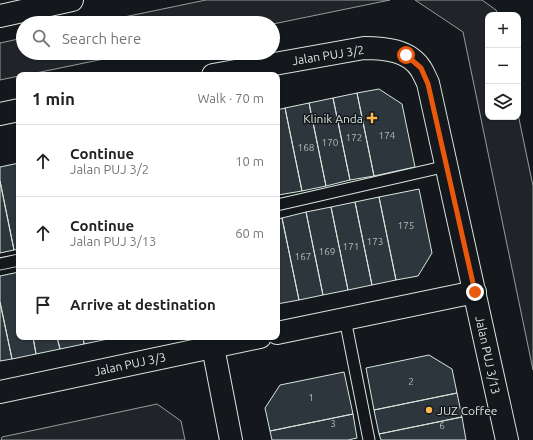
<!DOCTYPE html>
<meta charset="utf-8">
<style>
body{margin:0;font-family:Ubuntu,sans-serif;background:#f2f2f2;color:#222}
.controls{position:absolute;right:12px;top:12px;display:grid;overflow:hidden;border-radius:8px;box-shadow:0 1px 3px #0004}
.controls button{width:36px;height:36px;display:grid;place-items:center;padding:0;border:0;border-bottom:1px solid #e0e0e0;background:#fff;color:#222;font:20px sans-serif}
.stop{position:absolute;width:12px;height:12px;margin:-9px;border:3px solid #ea580c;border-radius:50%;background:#fff}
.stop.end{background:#ea580c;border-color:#fff;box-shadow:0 1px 4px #0008}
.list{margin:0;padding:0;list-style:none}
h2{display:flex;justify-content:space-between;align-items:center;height:52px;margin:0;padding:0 16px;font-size:17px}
h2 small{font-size:13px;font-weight:400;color:#767676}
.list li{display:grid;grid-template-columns:26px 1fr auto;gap:12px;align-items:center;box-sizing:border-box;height:72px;padding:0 16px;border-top:1px solid #e0e0e0}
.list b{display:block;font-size:15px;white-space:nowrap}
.list p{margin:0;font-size:13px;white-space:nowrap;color:#767676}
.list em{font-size:13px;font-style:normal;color:#767676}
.icon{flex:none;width:22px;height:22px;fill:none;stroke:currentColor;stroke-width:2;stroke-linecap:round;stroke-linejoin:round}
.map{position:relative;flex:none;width:533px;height:440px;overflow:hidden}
.search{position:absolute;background:#fff;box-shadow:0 1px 3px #0004;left:16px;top:16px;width:264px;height:44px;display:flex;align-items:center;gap:10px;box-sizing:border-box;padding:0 14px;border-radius:22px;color:#767676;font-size:15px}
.panel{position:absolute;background:#fff;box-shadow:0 1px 3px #0004;left:16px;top:72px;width:264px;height:268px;border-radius:8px}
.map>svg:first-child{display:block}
</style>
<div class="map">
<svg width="533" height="440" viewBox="0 0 533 440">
<rect width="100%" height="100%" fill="#14181c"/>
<path fill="#202428" stroke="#939e99" d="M206,0H390L273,24V23H95Z
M415,0H482L496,10L498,15H488V117H518V114L533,186V370L463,32Z
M23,38V53H133L26,75H19V76L0,80V43Z
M157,404L181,421L185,440H1L2,437Z"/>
<path fill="#2c363c" stroke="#d8e6dc" d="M379,89L402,104L415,167L374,176L357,93Z
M357,93L374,176L350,180L333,98Z
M333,98L350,180L326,186L309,103Z
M309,103L326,186L302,191L285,108Z
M285,108L302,191L278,195L277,110Z
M19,163V249L14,250L0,181V167Z
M0,181L14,250L0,253Z
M419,189L432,253L418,276L396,280L379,197Z
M379,197L396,280L372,285L355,202Z
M355,202L372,285L348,290L331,207Z
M331,207L348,290L323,295L306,212Z
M306,212L323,295L299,300L282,218Z
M282,218L299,300L277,304V219Z
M19,272V337H33L36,354L12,359L0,302V276Z
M0,302L12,359L0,361Z
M33,337H57L60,349L36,354Z
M57,337H83L84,344L60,349Z
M83,337H108V339L84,344Z
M429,355L452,369L457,393L374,410L366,368Z
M344,372L353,414L270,431L265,408L280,385Z
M457,393L462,417L379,434L374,410Z
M353,414L357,438L348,440H272L270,431Z
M462,417L466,440H381L379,434Z"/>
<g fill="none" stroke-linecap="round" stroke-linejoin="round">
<g stroke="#d8e6dc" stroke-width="13">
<path id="lane" d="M277,205L447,166
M0,264L19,260
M345,319L369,440"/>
</g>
<g stroke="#d8e6dc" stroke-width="24">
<path id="street" d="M213,75L364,48C385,48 409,50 421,69C424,74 426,79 428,83L507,440
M0,114L19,110
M277,333L475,292
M213,347L231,440
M0,392L260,337"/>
</g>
<g stroke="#d8e6dc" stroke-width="24">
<path id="secondary" d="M0,16L72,0"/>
</g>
<use href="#lane" stroke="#14181c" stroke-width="11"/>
<use href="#street" stroke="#14181c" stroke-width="22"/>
<use href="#secondary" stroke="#14181c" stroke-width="22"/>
</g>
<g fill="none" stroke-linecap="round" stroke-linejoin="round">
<path stroke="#ea580c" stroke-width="5" d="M406,55L421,68L428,84L475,292"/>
</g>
<g fill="#ffb74d" stroke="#14181c" stroke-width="1.5">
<path d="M370 112h4v4h4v4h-4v4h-4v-4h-4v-4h4z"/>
<circle cx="429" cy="410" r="4"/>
</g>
<g text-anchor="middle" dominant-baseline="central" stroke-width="3" stroke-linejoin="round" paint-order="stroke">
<g font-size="10" fill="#adbab4">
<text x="387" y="135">174</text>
<text x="354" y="137">172</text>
<text x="330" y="142">170</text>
<text x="306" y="147">168</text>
<text x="406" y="225">175</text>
<text x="375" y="241">173</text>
<text x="351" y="246">171</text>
<text x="327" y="251">169</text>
<text x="303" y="256">167</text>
<text x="411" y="381">2</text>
<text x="311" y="397">1</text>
<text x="333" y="423">3</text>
<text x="442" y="425">6</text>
</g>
<g font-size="12" fill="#d8e6dc" stroke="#14181c">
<text transform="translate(328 55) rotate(-9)">Jalan PUJ 3/2</text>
<text transform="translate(488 355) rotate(78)">Jalan PUJ 3/13</text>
<text transform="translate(130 364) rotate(-12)">Jalan PUJ 3/3</text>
</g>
<g font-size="12" fill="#d8e6dc" stroke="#14181c" text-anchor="end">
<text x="363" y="118">Klinik Anda</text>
<text x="437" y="410" text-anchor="start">JUZ Coffee</text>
</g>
</g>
</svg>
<div class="controls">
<button>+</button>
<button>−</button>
<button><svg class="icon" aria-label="layers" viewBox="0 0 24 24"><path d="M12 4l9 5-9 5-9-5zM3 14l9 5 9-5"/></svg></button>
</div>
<div class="stop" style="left:406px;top:55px"></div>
<div class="stop end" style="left:475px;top:292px"></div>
<div class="search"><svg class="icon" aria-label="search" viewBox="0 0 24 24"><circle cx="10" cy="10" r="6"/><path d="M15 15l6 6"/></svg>Search here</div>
<section class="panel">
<h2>1 min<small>Walk · 70 m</small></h2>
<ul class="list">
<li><svg class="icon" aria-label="ahead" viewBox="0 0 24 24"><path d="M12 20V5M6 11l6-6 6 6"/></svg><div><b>Continue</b><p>Jalan PUJ 3/2</p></div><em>10 m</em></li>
<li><svg class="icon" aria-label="ahead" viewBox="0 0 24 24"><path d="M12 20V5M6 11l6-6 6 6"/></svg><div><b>Continue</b><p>Jalan PUJ 3/13</p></div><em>60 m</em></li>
<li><svg class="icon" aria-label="arrive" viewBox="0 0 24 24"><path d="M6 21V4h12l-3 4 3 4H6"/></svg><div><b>Arrive at destination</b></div></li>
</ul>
</section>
</div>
